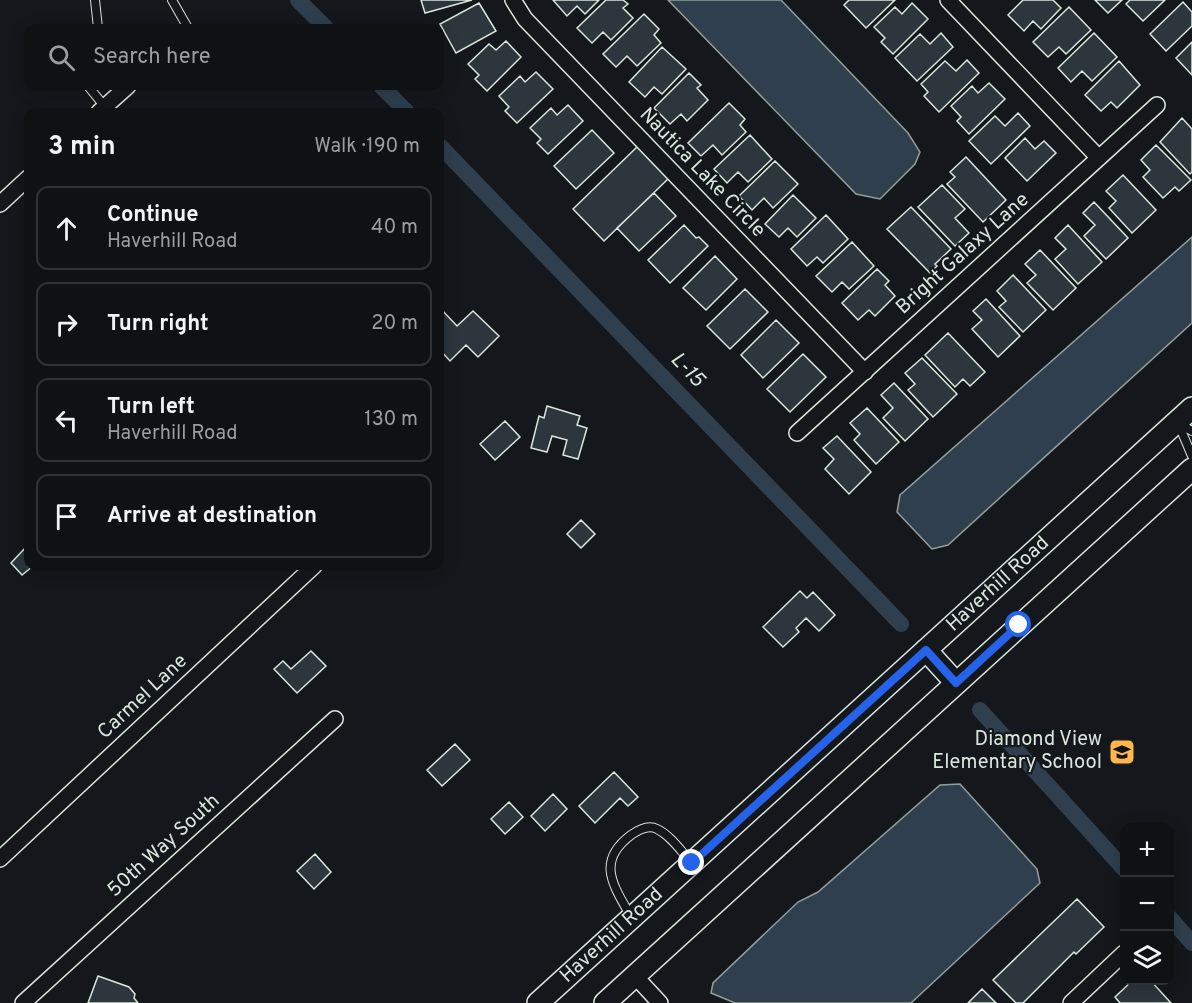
<!DOCTYPE html>
<meta charset="utf-8">
<style>
body{margin:0;font-family:Overpass,sans-serif;background:#181b1e;color:#f1f3f6}
.controls{position:absolute;right:18px;bottom:18px;display:grid;overflow:hidden;border-radius:12px;box-shadow:0 3px 15px #0003}
.controls button{width:54px;height:54px;display:grid;place-items:center;padding:0;border:0;border-bottom:2px solid #2f3234;background:#0f1215;color:#f1f3f6;font:30px sans-serif}
.stop{position:absolute;width:18px;height:18px;margin:-14px;border:4px solid #2563eb;border-radius:50%;background:#fff}
.stop.end{background:#2563eb;border-color:#fff;box-shadow:0 2px 6px #0008}
.list{margin:0;padding:0;list-style:none}
h2{display:flex;justify-content:space-between;align-items:center;height:78px;margin:0;padding:0 24px;font-size:26px}
h2 small{font-size:20px;font-weight:400;color:#9b9ea0}
.list li{display:grid;grid-template-columns:39px 1fr auto;gap:18px;align-items:center;box-sizing:border-box;height:84px;margin:0 12px 12px;padding:0 12px;border:2px solid #2f3234;border-radius:12px}
.list b{display:block;font-size:22px;white-space:nowrap}
.list p{margin:0;font-size:20px;white-space:nowrap;color:#9b9ea0}
.list em{font-size:20px;font-style:normal;color:#9b9ea0}
.icon{flex:none;width:33px;height:33px;fill:none;stroke:currentColor;stroke-width:2;stroke-linecap:round;stroke-linejoin:round}
.map{position:relative;flex:none;width:1192px;height:1003px;overflow:hidden}
.search{position:absolute;background:#0f1215;box-shadow:0 3px 15px #0003;left:24px;top:24px;width:420px;height:66px;display:flex;align-items:center;gap:15px;box-sizing:border-box;padding:0 21px;border-radius:12px;color:#9b9ea0;font-size:22px}
.panel{position:absolute;background:#0f1215;box-shadow:0 3px 15px #0003;left:24px;top:108px;width:420px;height:462px;border-radius:12px}
.map>svg:first-child{display:block}
</style>
<div class="map">
<svg width="1192" height="1003" viewBox="0 0 1192 1003">
<rect width="100%" height="100%" fill="#14181c"/>
<path fill="#2f3f4d" stroke="#939e99" stroke-width="1.5" d="M668,0H781L908,133L920,152L915,164L880,199L856,194Z
M1192,237V323L948,545L932,549L897,512L900,495Z
M960,784L1037,869L1040,883L911,1003H735L711,993L713,983L798,902L818,892L940,785Z"/>
<g fill="none" stroke-linecap="round" stroke-linejoin="round">
<path stroke="#2f3f4d" stroke-width="16" d="M298,0L326,28
M381,86L407,112
M440,146L901,624
M980,710L1124,869
M1170,918L1192,943"/>
</g>
<path fill="#2c363c" stroke="#d8e6dc" stroke-width="1.5" d="M421,0H472L425,13Z
M553,0H599L585,14L577,6L567,16Z
M606,0H623L628,4L623,8L633,18L611,40L603,32L592,43L577,28Z
M849,0H895L866,28L844,5Z
M1023,0H1053L1061,8L1041,29L1033,21L1024,31L1008,15Z
M1095,0H1122L1108,13Z
M1130,0H1165L1143,21L1126,4Z
M1183,2L1192,12V26L1166,51L1150,34Z
M479,3L496,31L456,53L440,24Z
M912,3L928,19L893,54L881,42L885,38L874,27L895,7L902,14Z
M1069,7L1091,30L1066,54L1059,47L1048,57L1033,42Z
M644,14L659,29L654,35L661,43L637,66L627,56L616,67L603,54Z
M941,33L953,47L917,81L895,58L920,34L930,44Z
M1094,33L1117,57L1092,81L1082,71L1071,82L1058,68Z
M506,41L521,57L487,91L475,79L479,75L468,64L489,44L496,50Z
M1192,42V75L1176,58Z
M662,47L686,69L662,94L654,87L645,97L629,82Z
M967,60L979,73L939,112L924,96L928,92L921,84L945,61L956,71Z
M1119,61L1140,85L1117,108L1111,102L1101,111L1085,95Z
M536,72L553,89L517,123L505,111L509,107L499,96L520,76L525,82Z
M689,73L701,85L697,88L708,100L687,121L681,114L670,124L654,108Z
M989,83L1005,99L969,134L957,121L961,117L951,106L972,86L978,93Z
M729,103L745,119L740,125L746,132L722,155L713,145L701,156L688,143Z
M568,105L583,121L548,154L537,143L541,139L530,128L551,108L557,115Z
M1018,113L1030,126L991,164L969,141L995,116L1005,126Z
M1182,118L1192,129V172L1190,174L1160,142Z
M592,130L614,153L576,189L554,166Z
M750,135L772,159L748,182L738,172L727,183L714,169Z
M1025,138L1035,149L1044,141L1056,153L1027,181L1005,158Z
M1156,145L1191,180L1179,191L1175,187L1163,198L1143,177L1150,170L1141,160Z
M638,146L669,178L604,241L573,209Z
M966,157L1006,200L983,222L947,184L955,177L950,172Z
M775,161L798,184L773,208L764,198L752,210L739,196Z
M1123,175L1156,210L1132,233L1109,208L1116,201L1106,191Z
M942,185L965,209L955,218L969,233L955,246L918,207Z
M654,193L676,216L639,251L617,228Z
M793,195L816,218L797,237L788,228L779,237L765,224Z
M1094,202L1128,238L1106,259L1084,236L1095,225L1083,213Z
M911,207L951,249L935,264L937,266L930,273L887,229Z
M826,215L848,239L823,263L817,257L807,266L791,249Z
M684,225L696,238L699,237L708,246L670,283L648,260Z
M1068,225L1102,262L1078,284L1055,259L1066,249L1055,238Z
M852,242L874,266L849,289L842,282L832,292L816,276Z
M1040,250L1076,288L1053,310L1027,283L1036,275L1025,264Z
M715,256L737,279L706,310L683,288Z
M877,269L889,281L885,285L895,296L875,316L869,310L858,320L842,303Z
M1013,275L1046,310L1023,332L999,307L1006,301L997,291Z
M745,289L768,312L730,349L707,326Z
M986,299L1020,336L998,357L972,329L982,320L973,311Z
M440,308L457,326L473,311L499,336L478,357L466,345L450,361L440,350Z
M776,320L799,343L763,378L741,355Z
M948,333L985,372L970,386L963,379L955,387L925,355Z
M803,354L826,377L790,412L767,389Z
M922,358L957,394L933,417L908,390L915,384L905,373Z
M894,383L928,419L905,441L883,418L893,408L881,395Z
M547,406L580,416L577,425L587,428L578,459L563,455L567,440L552,436L547,452L531,448L539,416L544,418Z
M867,408L899,442L876,464L854,440L860,434L850,423Z
M505,421L520,437L495,460L480,444Z
M837,436L871,472L849,494L825,469L834,459L823,448Z
M581,520L595,534L581,548L567,534Z
M28,545V566H33L22,575L11,563Z
M800,591L807,598L813,592L835,615L819,631L806,618L796,628L799,632L783,647L763,627Z
M311,651L326,666L297,693L274,669L283,661L291,669Z
M455,744L470,760L442,786L427,770Z
M614,772L638,797L628,806L620,798L595,823L579,806Z
M553,794L567,809L545,831L531,816Z
M509,802L523,817L505,834L491,819Z
M315,854L331,872L314,889L297,871Z
M1077,899L1104,927L1076,954L1074,952L1023,1003H1016L993,980Z
M98,976L129,987L135,994L134,998L138,1003H88Z
M1133,980H1150L1171,1003H1120L1115,997Z
M982,989L996,1003H968Z"/>
<g fill="none" stroke-linecap="round" stroke-linejoin="round">
<g stroke="#d8e6dc" stroke-width="10">
<path id="lane" d="M95,0L98,28
M172,0L188,28
M88,86L105,107
M1178,423L1192,456
M1178,423L1192,431
M631,917C614,886 595,862 631,835C638,830 648,824 657,829C670,835 681,851 691,862"/>
</g>
<g stroke="#d8e6dc" stroke-width="18">
<path id="street" d="M513,0L525,19L865,372
M948,0L1099,158
M99,112L128,86
M0,204L28,178
M797,433L1157,105
M0,859L314,566
M635,976L660,1003
M23,1003L335,719
M1071,1003L1124,953"/>
</g>
<g stroke="#d8e6dc" stroke-width="24">
<g id="secondary">
<path d="M926,650L956,683"/>
<path id="s1" d="M538,1003L1192,408"/>
<path d="M605,1003L1192,469"/>
</g>
</g>
<use href="#lane" stroke="#14181c" stroke-width="8"/>
<use href="#street" stroke="#14181c" stroke-width="15"/>
<use href="#secondary" stroke="#14181c" stroke-width="21"/>
</g>
<g fill="none" stroke-linecap="round" stroke-linejoin="round">
<path stroke="#2563eb" stroke-width="8" d="M692,863L926,650L956,683L1019,625"/>
</g>
<defs>
<g id="school-square" transform="scale(1.35)"><rect x="-9" y="-9" width="18" height="18" rx="4" fill="#ffb74d" stroke="#14181c"/><path d="M0-5L7-2L0 1L-7-2ZM-4 1L0 2.5L4 1V4Q0 6-4 4Z" fill="#111"/></g>
</defs>
<g fill-rule="evenodd">
<use href="#school-square" x="1122" y="752"/>
</g>
<g text-anchor="middle" dominant-baseline="central" stroke-width="4.5" stroke-linejoin="round" paint-order="stroke">
<g font-size="20" fill="#d8e6dc" stroke="#14181c">
<text transform="translate(702 173) rotate(46)">Nautica Lake Circle</text>
<text transform="translate(963 254) rotate(-42)">Bright Galaxy Lane</text>
<text stroke="none"><textPath href="#s1" startOffset="622">Haverhill Road</textPath></text>
<text transform="translate(143 697) rotate(-43)">Carmel Lane</text>
<text transform="translate(164 846) rotate(-42)">50th Way South</text>
<text stroke="none"><textPath href="#s1" startOffset="100">Haverhill Road</textPath></text>
</g>
<g font-size="20" fill="#d8e6dc" stroke="#14181c" text-anchor="end">
<text x="1102" y="740">Diamond View<tspan x="1102" dy="23">Elementary School</tspan></text>
</g>
<g font-size="21" font-style="italic" fill="#d8e6dc" stroke="#14181c">
<text transform="translate(687 370) rotate(46)">L-15</text>
</g>
</g>
</svg>
<div class="controls">
<button>+</button>
<button>−</button>
<button><svg class="icon" aria-label="layers" viewBox="0 0 24 24"><path d="M12 4l9 5-9 5-9-5zM3 14l9 5 9-5"/></svg></button>
</div>
<div class="stop" style="left:1019px;top:625px"></div>
<div class="stop end" style="left:692px;top:863px"></div>
<div class="search"><svg class="icon" aria-label="search" viewBox="0 0 24 24"><circle cx="10" cy="10" r="6"/><path d="M15 15l6 6"/></svg>Search here</div>
<section class="panel">
<h2>3 min<small>Walk · 190 m</small></h2>
<ul class="list">
<li><svg class="icon" aria-label="ahead" viewBox="0 0 24 24"><path d="M12 20V5M6 11l6-6 6 6"/></svg><div><b>Continue</b><p>Haverhill Road</p></div><em>40 m</em></li>
<li><svg class="icon" aria-label="right" viewBox="0 0 24 24"><path d="M7 20v-9h11M14 6l5 5-5 5"/></svg><div><b>Turn right</b></div><em>20 m</em></li>
<li><svg class="icon" aria-label="left" viewBox="0 0 24 24"><path d="M17 20v-9H6M10 6l-5 5 5 5"/></svg><div><b>Turn left</b><p>Haverhill Road</p></div><em>130 m</em></li>
<li><svg class="icon" aria-label="arrive" viewBox="0 0 24 24"><path d="M6 21V4h12l-3 4 3 4H6"/></svg><div><b>Arrive at destination</b></div></li>
</ul>
</section>
</div>
